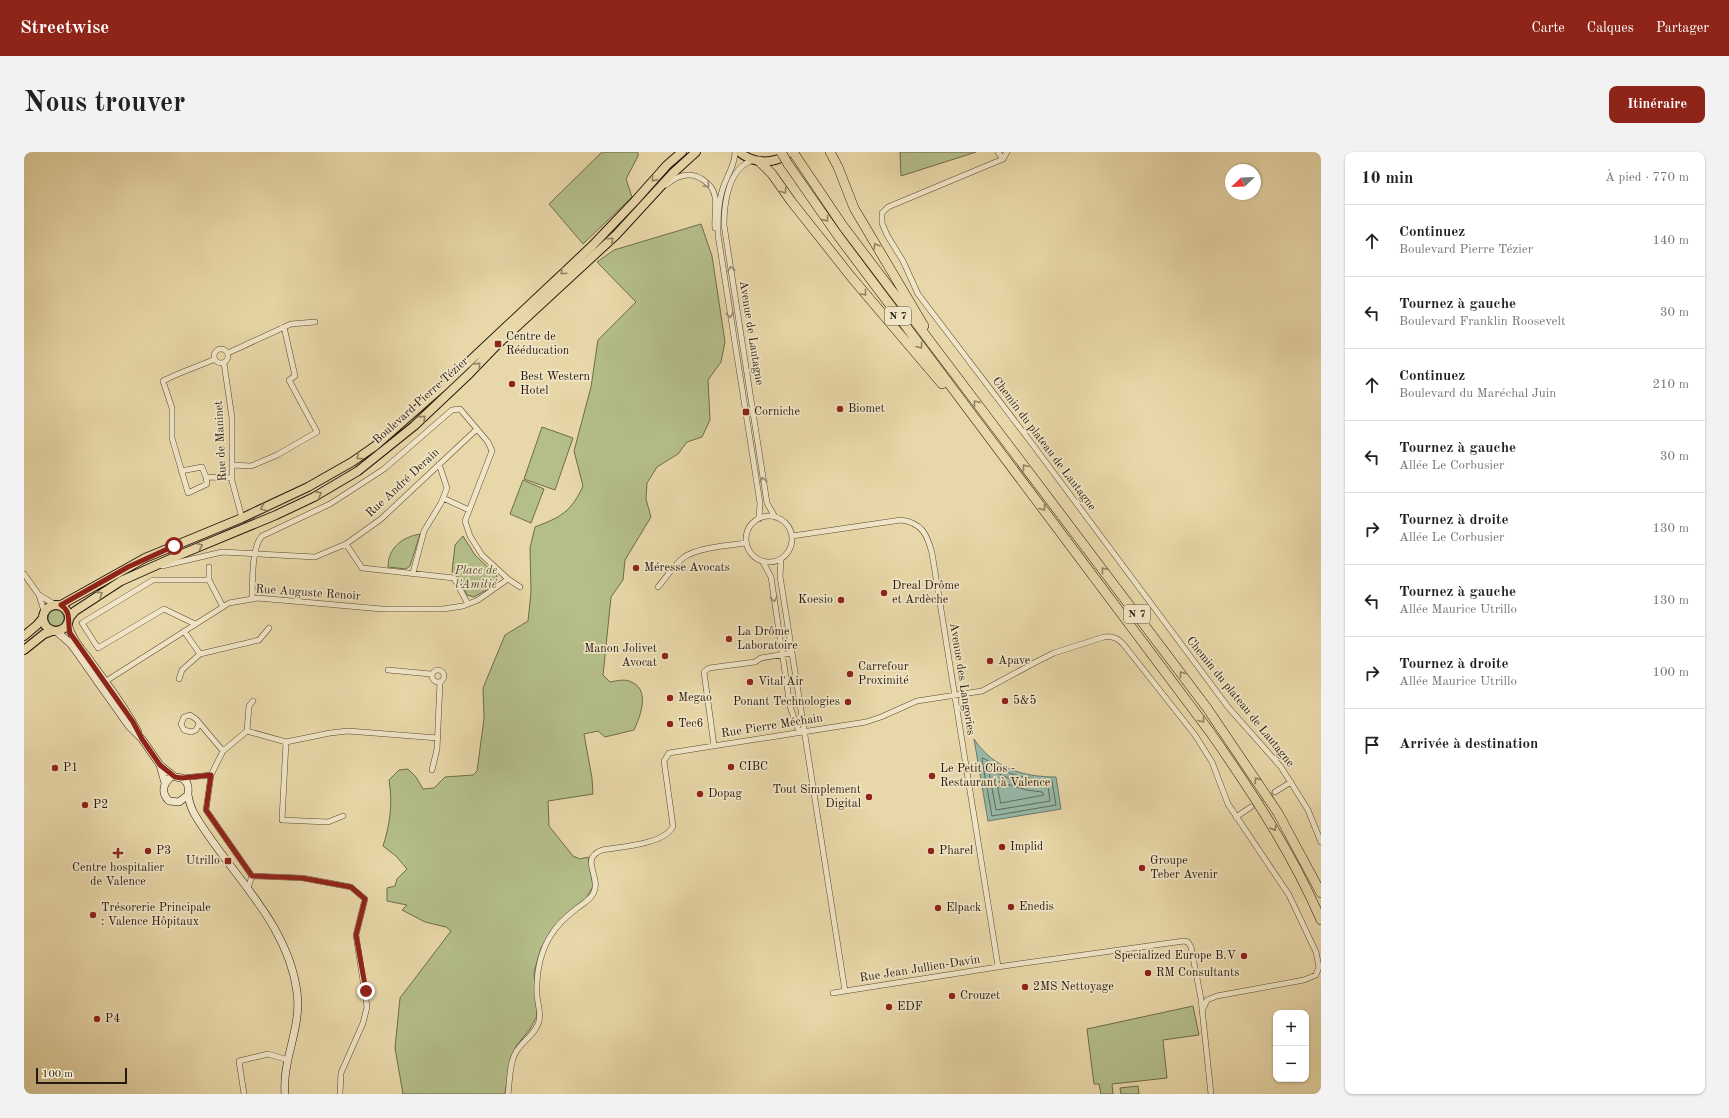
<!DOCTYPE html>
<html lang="fr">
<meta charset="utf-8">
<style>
body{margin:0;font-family:"Old Standard TT",serif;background:#f2f2f2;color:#222}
.controls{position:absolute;right:12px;bottom:12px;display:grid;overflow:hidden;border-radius:8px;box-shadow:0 1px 3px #0004}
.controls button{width:36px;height:36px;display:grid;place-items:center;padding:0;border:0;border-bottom:1px solid #e0e0e0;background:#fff;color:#222;font:20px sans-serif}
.compass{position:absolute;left:1201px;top:12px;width:36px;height:36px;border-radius:50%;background:#fff;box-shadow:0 1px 3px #0004;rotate:247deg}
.scale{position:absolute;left:12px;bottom:10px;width:91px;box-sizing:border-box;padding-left:4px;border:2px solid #27190e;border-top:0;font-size:11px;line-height:14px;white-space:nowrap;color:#27190e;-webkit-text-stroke:3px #f0e5c6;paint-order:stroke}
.stop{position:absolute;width:12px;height:12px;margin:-9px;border:3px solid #8f2418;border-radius:50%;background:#fff}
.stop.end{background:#8f2418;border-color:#fff;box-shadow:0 1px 4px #0008}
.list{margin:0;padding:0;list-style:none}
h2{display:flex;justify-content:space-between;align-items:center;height:52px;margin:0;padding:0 16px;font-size:17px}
h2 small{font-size:13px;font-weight:400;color:#767676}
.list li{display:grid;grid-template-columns:26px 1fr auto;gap:12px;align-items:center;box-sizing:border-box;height:72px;padding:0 16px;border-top:1px solid #e0e0e0}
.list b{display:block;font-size:15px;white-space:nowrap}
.list p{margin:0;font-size:13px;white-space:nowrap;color:#767676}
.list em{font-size:13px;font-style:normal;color:#767676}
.icon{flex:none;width:22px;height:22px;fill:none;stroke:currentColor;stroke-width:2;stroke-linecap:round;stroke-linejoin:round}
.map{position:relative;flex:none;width:1297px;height:942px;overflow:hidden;border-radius:8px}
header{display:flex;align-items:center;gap:24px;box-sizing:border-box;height:56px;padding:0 20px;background:#8f2418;color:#fff}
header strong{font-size:19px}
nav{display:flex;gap:22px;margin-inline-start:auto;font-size:14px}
.intro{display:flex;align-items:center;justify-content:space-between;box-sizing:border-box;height:96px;padding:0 24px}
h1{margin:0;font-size:28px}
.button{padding:10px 18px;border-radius:8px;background:#8f2418;color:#fff;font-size:14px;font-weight:700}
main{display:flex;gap:24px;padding:0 24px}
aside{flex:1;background:#fff;border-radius:8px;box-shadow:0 1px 3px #0004}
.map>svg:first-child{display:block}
</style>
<header>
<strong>Streetwise</strong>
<nav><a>Carte</a><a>Calques</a><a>Partager</a></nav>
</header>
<div class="intro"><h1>Nous trouver</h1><a class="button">Itinéraire</a></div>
<main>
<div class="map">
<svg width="1297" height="942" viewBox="0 0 1297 942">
<rect width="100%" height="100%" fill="#e8d7a8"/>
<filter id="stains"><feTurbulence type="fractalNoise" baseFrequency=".005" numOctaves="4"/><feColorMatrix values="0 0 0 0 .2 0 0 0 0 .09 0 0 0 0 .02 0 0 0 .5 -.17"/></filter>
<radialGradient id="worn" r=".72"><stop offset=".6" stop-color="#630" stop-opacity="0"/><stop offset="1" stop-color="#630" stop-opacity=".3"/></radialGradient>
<path fill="#b4be89" stroke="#6e6c4c" d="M578,0H614V4L602,27L608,45L559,92L525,52Z
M876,0H952L877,24Z
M677,72L688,104L701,190L697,210L684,228L686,268L678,285L663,290L654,302L633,315L623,331L622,347L627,365L601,408L599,428L587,445L579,523L586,530C591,529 600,527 605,529C627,536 617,563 610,578L581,585L574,579L560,582L568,626L569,642L524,649L525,674L549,704L556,707L564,705L569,734L562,747L540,764L517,796L510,820L513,864L506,877L493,893L487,905L481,942H379L371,896L376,846L427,779L422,775L401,770L378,758L383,753L363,749V736L371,734L373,727L383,717L372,704L359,694C366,672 369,652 365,628L375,618L384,617L392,625L399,637L410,636L421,625L449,623L453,619L460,567L459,536L481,483L504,469L507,440L506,396L511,375C537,365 547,360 559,334L550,299L567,235L574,188L612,150L573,110L590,98Z
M518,275L549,286L531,338L500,327Z
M499,328L520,337L507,371L486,362Z
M396,382L386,414L382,417L364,415C364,396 378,385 396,382Z
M439,384L451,403L473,424L471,433L450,445L443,443L433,423L428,420L431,393Z
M24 466a8 8 0 1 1 16 0a8 8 0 1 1-16 0Z
M1169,854L1175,883L1139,888L1143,926L1088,932L1089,942H1077L1075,932H1070L1063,877Z
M1114,934L1115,942H1097L1096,936Z"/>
<path fill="#97baa9" stroke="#6a7a6b" d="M950,587C969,616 999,625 1032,625L1037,657L964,669Z"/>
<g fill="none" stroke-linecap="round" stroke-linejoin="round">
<path stroke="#5f6a5c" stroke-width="1" d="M959,606C966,609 971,615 978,618C995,626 1011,627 1028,629L1032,653L968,664L958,608Z
M966,618L989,628L1005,632L1024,634L1026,649L972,658L965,620Z
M973,629L1003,638L1018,640L1020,643L977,651Z"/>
<path stroke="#c1b189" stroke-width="5" stroke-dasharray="5 2.5" stroke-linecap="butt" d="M1232,652L1251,640"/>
<g stroke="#574834" stroke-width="6">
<path id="street" d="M711,0C711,14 703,23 699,36C694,51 694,67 694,83L736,351L735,367
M974,0L979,7
M979,7L864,55L858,61V71L863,83L879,109L894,142L1009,293L1204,555L1257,615L1284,658L1297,690
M979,7L983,0
M729,8C704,16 700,52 700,73L743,351L751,365
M642,33C647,29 652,25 658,24C672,20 689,31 691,45C693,55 690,66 691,76
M190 204a7 7 0 1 1 14 0a7 7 0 1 1-14 0Z
M204,201L267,172L291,170
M200,211L208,266V329L218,366
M208,313L227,314L253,303L293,280L265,228L271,224L260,175
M157,319L178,315L182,325L208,326
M182,325L183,332L164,341L148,286V256L139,229C156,220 173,215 191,207
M419,346L445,358
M722 387a23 23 0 1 1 46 0a23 23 0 1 1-46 0Z
M768,384L877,368C898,371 903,382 908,401L974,814
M322,392L338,416L430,426L444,452
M757,407L756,424L821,839L980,814L1160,789L1164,790L1167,795L1177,847L1187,942
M739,410L747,425L766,554L773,575L777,580
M138,414L198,400L291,405L322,392L357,367L453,277
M185,415V428L199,455
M389,421L400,379L417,351L423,336L415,312
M0,422L15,443L20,459
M634,435C642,426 649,414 659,406C671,396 706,393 722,391
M15,443L30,452
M228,446C229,430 227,396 238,384L306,352L360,317L428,258L436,257L464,290L468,299L441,369L446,384L458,403L484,427L496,435
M171,472L140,457L74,496L58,471L129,428H185
M160,479L176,502L235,488L245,476
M408 524a6 6 0 1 1 12 0a6 6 0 1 1-12 0Z
M364,518L407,522
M155,527L158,518L176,502
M79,531L205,451L234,446L358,457H419L439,454L454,448L484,427
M175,572L172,578L167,580L160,578L157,572L160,565L166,563L172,567L199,599
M223,579L225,554L229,549
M262,590L258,668L304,670L319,664
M690,594L680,520L685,516L731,510L737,506L768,501
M408,618L413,597L416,530
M187,623L182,658L228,724
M158,626L187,623L199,599L223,579L262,590L306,581L324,579L414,586
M1251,640L1267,630
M1212,665L1227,655
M228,724L279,726L327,735L341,747L332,783L343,855L339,871L317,921L316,942
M224,736L228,724
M809,841L821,839
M220,942L215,909L244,902L264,908
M484,942C486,929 485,911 492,900C498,889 512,882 515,869C517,860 514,853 513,844C512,822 515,802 527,783C533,773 543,764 552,757C558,752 567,748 570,740C577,724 555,707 578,698C596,695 642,692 649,674L640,609L645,601L842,570L857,565L893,549L958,539L1012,510L1030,501L1080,485C1089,484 1094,486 1100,493L1171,583L1188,610L1204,652L1265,743L1292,800L1295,815L1292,823L1280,828L1193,844L1183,848L1178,859"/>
</g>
<g stroke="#27190e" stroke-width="8">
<path id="secondary" d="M44,472C48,488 59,498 68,511C84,533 102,556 114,580
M32,479L47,492L105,574L118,587L136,613L141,631
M136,613L151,625L158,626L163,631C165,636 164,638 164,643C165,649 168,658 171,663C206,722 264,770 273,840C278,876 258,907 261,942
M145,627C138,634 138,642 145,649L155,650L164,643"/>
</g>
<g stroke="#27190e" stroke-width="10">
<path id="primary" d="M715,0C730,12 751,13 766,0
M19 466a13 13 0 1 1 26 0a13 13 0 1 1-26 0Z
M37,453L121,406L218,366L284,335L328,310L351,294L417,236L568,94L610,50L643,13L658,0
M46,465L51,459L97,429L153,404L252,363L290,345L334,319L390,274L445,222L474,192L592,83L649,21L672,0
M0,484L13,473L19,466
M0,498L20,482L28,479"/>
</g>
<g stroke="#27190e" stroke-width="10">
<path id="highway" d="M769,0L819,74L1183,556L1254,661L1297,741
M806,0L814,15L830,56L900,174
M735,9L748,22L767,49L828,126L918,232
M764,12L812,81L1186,580C1228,640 1268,701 1297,768"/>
</g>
<use href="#street" stroke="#f0e5c6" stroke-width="5"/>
<use href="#secondary" stroke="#f0e5c6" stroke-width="7"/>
<use href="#primary" stroke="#e8d7a8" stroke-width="8"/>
<use href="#highway" stroke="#e8d7a8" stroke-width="9"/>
<g stroke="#27190e" stroke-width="10" stroke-linecap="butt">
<path id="highway-bridge" d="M757,0L764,12"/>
</g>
<use href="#highway-bridge" stroke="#e8d7a8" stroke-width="9"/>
</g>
<defs><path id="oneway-chevron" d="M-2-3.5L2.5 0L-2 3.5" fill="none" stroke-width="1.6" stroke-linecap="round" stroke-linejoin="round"/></defs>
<g stroke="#918263">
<use href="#oneway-chevron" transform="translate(630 27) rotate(131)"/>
<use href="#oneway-chevron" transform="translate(760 39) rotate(56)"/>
<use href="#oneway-chevron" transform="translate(802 67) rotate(54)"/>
<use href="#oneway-chevron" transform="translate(587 88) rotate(-43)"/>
<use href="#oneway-chevron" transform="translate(852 94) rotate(-121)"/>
<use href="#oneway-chevron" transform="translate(539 120) rotate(137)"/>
<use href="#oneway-chevron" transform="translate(840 141) rotate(50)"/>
<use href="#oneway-chevron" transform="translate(896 194) rotate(53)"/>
<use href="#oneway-chevron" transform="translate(454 213) rotate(-47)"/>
<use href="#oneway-chevron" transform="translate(952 251) rotate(-127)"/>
<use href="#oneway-chevron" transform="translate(399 266) rotate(-44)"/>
<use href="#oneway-chevron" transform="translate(335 305) rotate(144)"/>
<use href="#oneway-chevron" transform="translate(1001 315) rotate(-128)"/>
<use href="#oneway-chevron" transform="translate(295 342) rotate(-29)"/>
<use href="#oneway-chevron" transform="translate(239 356) rotate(157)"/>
<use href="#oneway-chevron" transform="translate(1019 356) rotate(53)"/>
<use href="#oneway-chevron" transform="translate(176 394) rotate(-23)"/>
<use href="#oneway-chevron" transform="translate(1080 418) rotate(-127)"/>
<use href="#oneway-chevron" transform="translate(76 442) rotate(-32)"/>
<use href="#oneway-chevron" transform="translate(1158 522) rotate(-127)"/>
<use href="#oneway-chevron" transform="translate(1178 568) rotate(54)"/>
<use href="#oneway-chevron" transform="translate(1233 628) rotate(-123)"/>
<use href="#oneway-chevron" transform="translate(1250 676) rotate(60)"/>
</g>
<g stroke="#968973">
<use href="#oneway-chevron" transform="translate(683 33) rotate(46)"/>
<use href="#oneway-chevron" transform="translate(707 117) rotate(-99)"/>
<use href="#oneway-chevron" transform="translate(706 163) rotate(81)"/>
<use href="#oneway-chevron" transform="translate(739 328) rotate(-99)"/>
<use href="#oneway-chevron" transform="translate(750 447) rotate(81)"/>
</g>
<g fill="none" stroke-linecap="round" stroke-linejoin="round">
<path stroke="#8f2418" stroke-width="5" d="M150,394L104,415L37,453C48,460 43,470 46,481L109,570L118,587L136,613L151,625L158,626L187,623L182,658L228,724L278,726L327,735L341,747L332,783L342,839"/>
</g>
<g fill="#8f2418" stroke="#f0e5c6" stroke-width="1.5">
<rect x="470" y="188" width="8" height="8" rx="2"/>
<circle cx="488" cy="232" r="4"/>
<circle cx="816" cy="257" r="4"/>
<rect x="718" y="256" width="8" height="8" rx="2"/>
<circle cx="612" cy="416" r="4"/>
<circle cx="860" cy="441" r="4"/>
<circle cx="817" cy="448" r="4"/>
<circle cx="705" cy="487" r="4"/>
<circle cx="641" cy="504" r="4"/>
<circle cx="966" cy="509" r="4"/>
<circle cx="826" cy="522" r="4"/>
<circle cx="726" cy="530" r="4"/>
<circle cx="646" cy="546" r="4"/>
<circle cx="981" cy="549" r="4"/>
<circle cx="824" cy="550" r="4"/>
<circle cx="646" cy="572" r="4"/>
<circle cx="707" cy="615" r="4"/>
<circle cx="31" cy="616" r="4"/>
<circle cx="908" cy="624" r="4"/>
<circle cx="676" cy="642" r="4"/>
<circle cx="845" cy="645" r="4"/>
<circle cx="61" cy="653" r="4"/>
<circle cx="978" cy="695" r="4"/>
<circle cx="124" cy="699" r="4"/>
<circle cx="907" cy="699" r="4"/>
<path d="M92 695h4v4h4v4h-4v4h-4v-4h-4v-4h4z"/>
<rect x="200" y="705" width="8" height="8" rx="2"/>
<circle cx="1118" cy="716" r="4"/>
<circle cx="987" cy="755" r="4"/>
<circle cx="914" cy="756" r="4"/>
<circle cx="69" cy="763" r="4"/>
<circle cx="1220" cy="804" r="4"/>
<circle cx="1124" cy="821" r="4"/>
<circle cx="1001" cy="835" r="4"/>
<circle cx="928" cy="844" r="4"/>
<circle cx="865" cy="855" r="4"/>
<circle cx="73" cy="867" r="4"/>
</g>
<g text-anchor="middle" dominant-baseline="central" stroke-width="3.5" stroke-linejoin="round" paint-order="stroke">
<g fill="#f0e5c6" stroke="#635645" stroke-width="1">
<rect x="861" y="155" width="26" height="18" rx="3"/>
<rect x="1100" y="453" width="26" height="18" rx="3"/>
</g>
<g font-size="11" font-weight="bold" fill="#27190e">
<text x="874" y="164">N 7</text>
<text x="1113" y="462">N 7</text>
</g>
<g font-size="12" fill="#27190e" stroke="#f0e5c6">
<text transform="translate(727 181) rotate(81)">Avenue de Lautagne</text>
<text transform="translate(397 249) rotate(-42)">Boulevard Pierre Tézier</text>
<text transform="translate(197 289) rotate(-93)">Rue de Maninet</text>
<text transform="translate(1020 292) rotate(53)">Chemin du plateau de Lautagne</text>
<text transform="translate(379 331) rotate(-43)">Rue André Derain</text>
<text transform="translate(284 441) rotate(4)">Rue Auguste Renoir</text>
<text transform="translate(938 527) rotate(81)">Avenue des Langories</text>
<text transform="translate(1216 550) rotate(51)">Chemin du plateau de Lautagne</text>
<text transform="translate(748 574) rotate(-9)">Rue Pierre Méchain</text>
<text transform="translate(896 817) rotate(-9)">Rue Jean Jullien-Davin</text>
</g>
<g font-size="12" fill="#27190e" stroke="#f0e5c6" text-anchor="start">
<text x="482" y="185">Centre de<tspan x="482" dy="14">Rééducation</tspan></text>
<text x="496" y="225">Best Western<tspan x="496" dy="14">Hotel</tspan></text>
<text x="824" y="257">Biomet</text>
<text x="730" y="260">Corniche</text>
<text x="620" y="416">Méresse Avocats</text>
<text x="868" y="434">Dreal Drôme<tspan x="868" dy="14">et Ardèche</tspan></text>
<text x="809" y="448" text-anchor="end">Koesio</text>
<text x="713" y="480">La Drôme<tspan x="713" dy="14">Laboratoire</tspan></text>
<text x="633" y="497" text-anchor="end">Manon Jolivet<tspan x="633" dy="14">Avocat</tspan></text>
<text x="974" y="509">Apave</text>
<text x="834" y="515">Carrefour<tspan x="834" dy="14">Proximité</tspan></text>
<text x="734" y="530">Vital'Air</text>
<text x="654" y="546">Megao</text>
<text x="989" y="549">5&amp;5</text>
<text x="816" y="550" text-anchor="end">Ponant Technologies</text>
<text x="654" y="572">Tec6</text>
<text x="715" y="615">CIBC</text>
<text x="39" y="616">P1</text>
<text x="916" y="617">Le Petit Clos -<tspan x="916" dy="14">Restaurant à Valence</tspan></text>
<text x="837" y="638" text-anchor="end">Tout Simplement<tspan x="837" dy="14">Digital</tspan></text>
<text x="684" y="642">Dopag</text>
<text x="69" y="653">P2</text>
<text x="986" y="695">Implid</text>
<text x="132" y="699">P3</text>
<text x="915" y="699">Pharel</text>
<text x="196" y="709" text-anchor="end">Utrillo</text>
<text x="1126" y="709">Groupe<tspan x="1126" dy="14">Teber Avenir</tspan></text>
<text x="94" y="716" text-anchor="middle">Centre hospitalier<tspan x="94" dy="14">de Valence</tspan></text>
<text x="995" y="755">Enedis</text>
<text x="77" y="756">Trésorerie Principale<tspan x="77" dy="14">: Valence Hôpitaux</tspan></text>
<text x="922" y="756">Elpack</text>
<text x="1212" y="804" text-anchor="end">Specialized Europe B.V</text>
<text x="1132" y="821">RM Consultants</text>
<text x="1009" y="835">2MS Nettoyage</text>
<text x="936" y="844">Crouzet</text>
<text x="873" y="855">EDF</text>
<text x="81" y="867">P4</text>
</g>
<g font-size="12" font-style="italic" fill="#514b33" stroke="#f0e5c6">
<text x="452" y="419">Place de<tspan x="452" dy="14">l'Amitié</tspan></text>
</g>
</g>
<rect width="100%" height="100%" filter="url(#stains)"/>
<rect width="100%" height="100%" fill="url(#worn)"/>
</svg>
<div class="controls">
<button>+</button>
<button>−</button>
</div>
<svg class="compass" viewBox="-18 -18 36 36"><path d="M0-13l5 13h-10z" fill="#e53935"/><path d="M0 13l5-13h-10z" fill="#767676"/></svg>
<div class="scale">100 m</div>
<div class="stop" style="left:150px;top:394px"></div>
<div class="stop end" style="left:342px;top:839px"></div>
</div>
<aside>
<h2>10 min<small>À pied · 770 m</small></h2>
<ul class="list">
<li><svg class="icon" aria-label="ahead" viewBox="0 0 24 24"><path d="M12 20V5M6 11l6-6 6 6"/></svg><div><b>Continuez</b><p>Boulevard Pierre Tézier</p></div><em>140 m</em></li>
<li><svg class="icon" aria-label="left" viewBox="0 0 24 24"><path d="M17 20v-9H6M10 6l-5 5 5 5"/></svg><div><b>Tournez à gauche</b><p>Boulevard Franklin Roosevelt</p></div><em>30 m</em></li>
<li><svg class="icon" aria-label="ahead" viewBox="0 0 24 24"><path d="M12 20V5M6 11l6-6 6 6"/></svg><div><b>Continuez</b><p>Boulevard du Maréchal Juin</p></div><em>210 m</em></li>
<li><svg class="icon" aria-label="left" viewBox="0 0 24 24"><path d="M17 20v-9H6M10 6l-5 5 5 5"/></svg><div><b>Tournez à gauche</b><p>Allée Le Corbusier</p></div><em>30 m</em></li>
<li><svg class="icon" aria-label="right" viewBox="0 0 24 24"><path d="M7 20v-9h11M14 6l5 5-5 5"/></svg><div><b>Tournez à droite</b><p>Allée Le Corbusier</p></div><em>130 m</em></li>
<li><svg class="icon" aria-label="left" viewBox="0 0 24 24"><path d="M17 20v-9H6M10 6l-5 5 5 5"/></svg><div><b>Tournez à gauche</b><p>Allée Maurice Utrillo</p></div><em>130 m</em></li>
<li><svg class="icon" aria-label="right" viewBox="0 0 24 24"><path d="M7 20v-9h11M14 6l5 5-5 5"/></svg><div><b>Tournez à droite</b><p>Allée Maurice Utrillo</p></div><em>100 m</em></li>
<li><svg class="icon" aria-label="arrive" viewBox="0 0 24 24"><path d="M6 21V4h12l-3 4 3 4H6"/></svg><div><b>Arrivée à destination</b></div></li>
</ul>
</aside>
</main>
